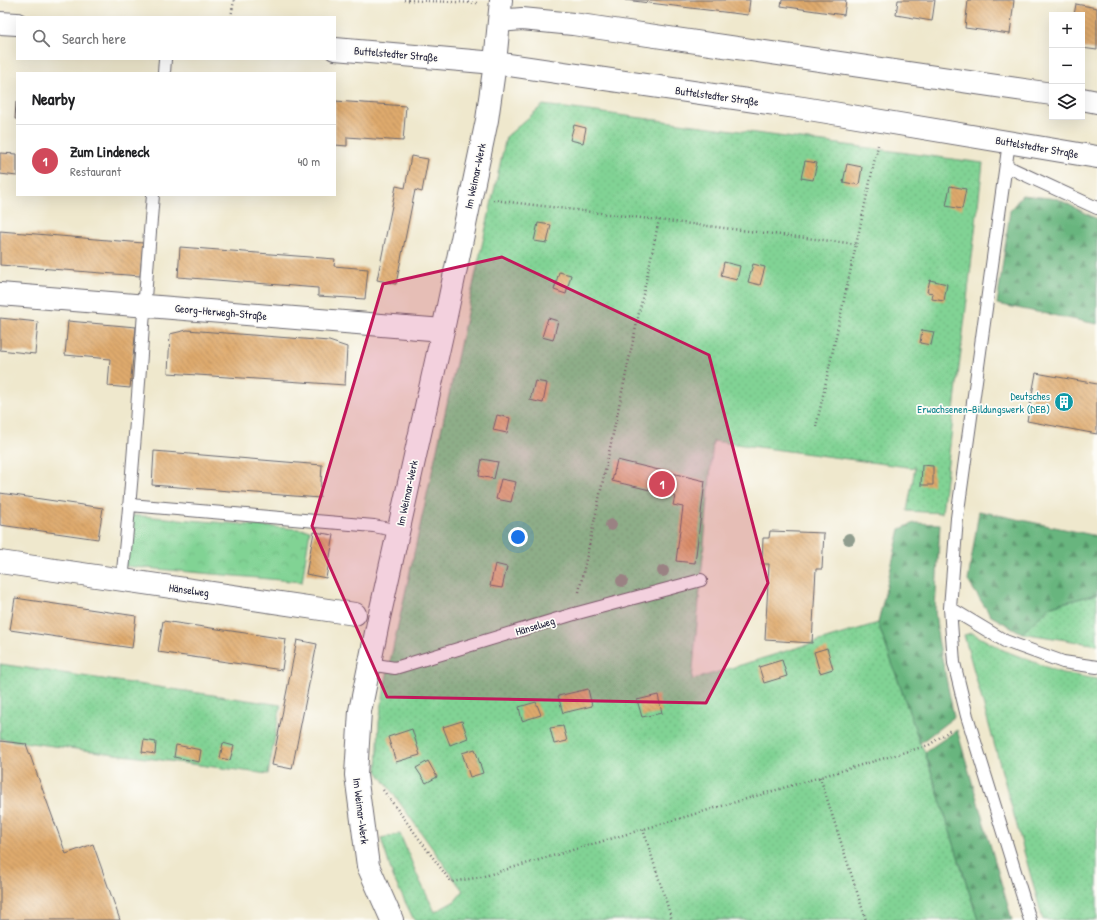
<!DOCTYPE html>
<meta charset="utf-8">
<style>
body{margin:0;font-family:"Patrick Hand",sans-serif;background:#f2f2f2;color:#202124}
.controls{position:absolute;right:12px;top:12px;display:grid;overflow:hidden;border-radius:0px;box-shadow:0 4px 16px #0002}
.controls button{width:36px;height:36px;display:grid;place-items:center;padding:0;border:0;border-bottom:1px solid #e0e0e0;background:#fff;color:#202124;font:20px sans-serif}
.you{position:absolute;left:518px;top:537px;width:14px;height:14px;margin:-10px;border:3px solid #fff;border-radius:50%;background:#1a73e8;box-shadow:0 0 0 6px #1a73e833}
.badge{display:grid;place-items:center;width:26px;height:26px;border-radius:50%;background:#d1495b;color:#fff;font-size:13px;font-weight:700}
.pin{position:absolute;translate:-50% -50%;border:2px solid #fff;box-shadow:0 1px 4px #0006}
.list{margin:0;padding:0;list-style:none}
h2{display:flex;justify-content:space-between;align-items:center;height:52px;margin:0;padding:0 16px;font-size:17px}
h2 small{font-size:13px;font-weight:400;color:#757577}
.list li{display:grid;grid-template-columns:26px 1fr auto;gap:12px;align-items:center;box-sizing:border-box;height:72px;padding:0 16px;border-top:1px solid #e0e0e0}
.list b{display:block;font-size:15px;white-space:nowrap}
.list p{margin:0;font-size:13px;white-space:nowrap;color:#757577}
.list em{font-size:13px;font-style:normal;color:#757577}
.icon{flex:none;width:22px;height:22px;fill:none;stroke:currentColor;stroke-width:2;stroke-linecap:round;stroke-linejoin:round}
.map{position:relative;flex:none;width:1097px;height:920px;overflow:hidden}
.search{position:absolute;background:#fff;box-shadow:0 4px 16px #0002;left:16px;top:16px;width:320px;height:44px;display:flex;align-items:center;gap:10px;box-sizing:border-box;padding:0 14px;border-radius:0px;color:#757577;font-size:15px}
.panel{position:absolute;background:#fff;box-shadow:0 4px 16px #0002;left:16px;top:72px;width:320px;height:124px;border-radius:0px}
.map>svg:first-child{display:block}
</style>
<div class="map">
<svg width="1097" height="920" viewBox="0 0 1097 920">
<defs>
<pattern id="grass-dots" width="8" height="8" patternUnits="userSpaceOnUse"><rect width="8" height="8" fill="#81d394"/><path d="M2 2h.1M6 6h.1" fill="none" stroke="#6fb580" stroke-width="1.8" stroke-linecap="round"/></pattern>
<pattern id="forest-firs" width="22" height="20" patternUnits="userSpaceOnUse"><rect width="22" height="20" fill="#68b57e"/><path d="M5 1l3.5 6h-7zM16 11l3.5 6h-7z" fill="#559368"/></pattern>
<pattern id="park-crowns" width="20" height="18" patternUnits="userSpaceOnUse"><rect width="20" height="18" fill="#81d394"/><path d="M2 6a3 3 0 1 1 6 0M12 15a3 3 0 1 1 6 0" fill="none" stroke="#6fb580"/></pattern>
<pattern id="building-back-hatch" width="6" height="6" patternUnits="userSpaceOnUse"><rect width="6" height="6" fill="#dfaa6d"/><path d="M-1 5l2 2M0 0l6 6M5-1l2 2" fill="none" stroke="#b48a5b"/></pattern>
</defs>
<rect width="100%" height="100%" fill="#fdfcf7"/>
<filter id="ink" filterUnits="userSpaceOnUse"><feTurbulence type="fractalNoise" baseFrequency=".025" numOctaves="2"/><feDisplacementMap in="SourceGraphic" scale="8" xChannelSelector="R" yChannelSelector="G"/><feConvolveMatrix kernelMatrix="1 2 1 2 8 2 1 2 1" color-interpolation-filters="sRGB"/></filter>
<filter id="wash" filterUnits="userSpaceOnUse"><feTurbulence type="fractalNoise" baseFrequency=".012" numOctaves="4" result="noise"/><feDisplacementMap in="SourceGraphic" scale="16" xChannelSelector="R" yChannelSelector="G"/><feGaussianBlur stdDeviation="0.9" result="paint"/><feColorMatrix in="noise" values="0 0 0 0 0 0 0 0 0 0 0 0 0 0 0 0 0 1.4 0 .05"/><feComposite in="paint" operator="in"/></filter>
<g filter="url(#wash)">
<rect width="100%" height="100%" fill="#efe8cd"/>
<path fill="url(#grass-dots)" stroke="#527a68" d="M543,105L983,163L942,513L907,511L915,468L713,441L692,680L878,623L920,743L925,752L978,920H414L393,877L381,838L400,834L417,875L435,912L455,901L463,891L377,771L379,722L386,680L506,137Z
M1097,594V645L1022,633L1051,606Z
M972,633L1003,650L1062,673L1097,679V920H1043L964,635Z
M0,664L281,705L268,774L0,739Z"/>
<path fill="url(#forest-firs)" stroke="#456c5c" d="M1022,195L1058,199L1097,219V324L997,304L1010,211Z
M979,511L1097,536V594L1051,606L1022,633L991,616L968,581Z
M914,523L940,524L935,610L938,639L954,717L920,743L878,623L900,529Z
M957,730L1012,920H978L925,752Z"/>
<path fill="url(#park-crowns)" stroke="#527a68" d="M130,515L310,530L302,582L124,566Z"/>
<g id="blocks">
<path fill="url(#building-back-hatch)" d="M625,0H750L748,15Z
M782,0H846L844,15L781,6Z
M898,0H935L932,21L896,15Z
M968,0H1014L1010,34L965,28Z
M1076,4L1097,8V50L1082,48V15H1074Z
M335,101L406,106L403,141L347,137V146L335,145Z
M16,102H17V119H15Z
M574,125L586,128L583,143L570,140Z
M0,153L17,154V176L0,174Z
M411,156L428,159L422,192L415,190L396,284L377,280L396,186L405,188Z
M805,161L817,163L813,180L801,178Z
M847,164L862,167L859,185L843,182Z
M950,186L966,189L962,209L946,206Z
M538,223L551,225L547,243L534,241Z
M0,231L143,243L140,276L0,265Z
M180,247L335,259L334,266L368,269L365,299L318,296V288L178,277Z
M724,262L740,266L737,280L721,276Z
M753,264L765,267L760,285L748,282Z
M559,272L571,275L566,294L554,290Z
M930,280L947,284L944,301L932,299L933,293L927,292Z
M0,318L38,322L35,354L0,350Z
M548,318L558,321L553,340L542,337Z
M68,321L136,327L130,388L108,386L110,359L65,355Z
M187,330L329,341L347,347L345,385L168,373L170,334Z
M922,330L934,332L931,345L920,343Z
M1036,373L1097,384V434L1027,421Z
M535,381L547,383L543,403L530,400Z
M497,415L510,418L507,433L493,430Z
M154,451L322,465L320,498L152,485Z
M482,459L498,462L494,479L479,476Z
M617,460L705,481L695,563L676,561L683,507L673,505L675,496L612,481Z
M922,465L933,466V485H921Z
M501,479L516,482L511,502L496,499Z
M0,493L103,508L98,539L0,525Z
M770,531L824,533L822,569H816L812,643L765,640L769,564H762L763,538H769Z
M314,532L334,535L326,578L306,574Z
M495,564L507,567L502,588L490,586Z
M15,598L136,616L132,648L10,630Z
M163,621L286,639L282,670L158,652Z
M297,640L317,644L292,769L272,765Z
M827,648L833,669L820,673L814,652Z
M782,660L787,676L764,683L759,667Z
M588,689L592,706L563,713L558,696Z
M658,695L662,713L642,717L637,700Z
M536,702L541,715L522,721L519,707Z
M462,721L468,738L450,745L443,727Z
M563,726L567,741L554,744L550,728Z
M412,729L420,755L396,762L388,737Z
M144,740L156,742L155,754L142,752Z
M0,741L26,744L66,854L93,844L120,920H0Z
M223,743L234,746L230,760L220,758Z
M176,745L201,750L199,762L174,757Z
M475,749L483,773L470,777L462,753Z
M428,761L437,777L426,783L416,768Z"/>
</g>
</g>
<g filter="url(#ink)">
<use href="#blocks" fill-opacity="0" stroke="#6a676e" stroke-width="1"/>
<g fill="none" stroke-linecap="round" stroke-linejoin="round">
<g stroke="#6a676e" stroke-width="14">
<path id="service" d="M164,73L165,59
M1009,142L957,518L950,608L954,663L967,716L1030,920
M1006,166L1097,208
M130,505L374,526L399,531
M122,580C136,452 142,323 153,195
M950,608L1005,641L1063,662L1097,667
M369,664L395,668L574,614L701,580"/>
</g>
<g stroke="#6a676e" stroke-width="24">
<path id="minor" d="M499,21L522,19L573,24L1052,94
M1082,99L1097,102
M0,294L443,330
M0,562L355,614
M392,920L368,866L356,775L360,711L379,618L443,330L487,120L495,63L501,0"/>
</g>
<g stroke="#6a676e" stroke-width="24">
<path id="primary" d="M0,23L17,24
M335,49L495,63L803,108L1097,157"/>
</g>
<path stroke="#6a676e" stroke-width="2.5" stroke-dasharray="1 3" stroke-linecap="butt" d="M404,0L478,3
M231,17L234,0
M493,200L856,244
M816,427L878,145
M579,592L659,220
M820,777L866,920
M383,790L451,882L481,877L929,745L952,729
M643,829L672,920"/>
<use href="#service" stroke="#fff" stroke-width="12"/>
<use href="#minor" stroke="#fff" stroke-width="22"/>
<use href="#primary" stroke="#fff" stroke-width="22"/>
</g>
<g fill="#909d8e">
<circle cx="611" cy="525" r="6"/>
<circle cx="849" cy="539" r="6"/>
<circle cx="663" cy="571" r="6"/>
<circle cx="622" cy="581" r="6"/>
</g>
</g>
<path fill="#c2185b" fill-opacity="0.2" stroke="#c2185b" stroke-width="3" stroke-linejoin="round" d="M502,257L709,355L768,583L706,703L387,697L312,526L383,284Z"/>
<defs>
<g id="building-disc" transform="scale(1)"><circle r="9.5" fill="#0f9aa8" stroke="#fdfcf7"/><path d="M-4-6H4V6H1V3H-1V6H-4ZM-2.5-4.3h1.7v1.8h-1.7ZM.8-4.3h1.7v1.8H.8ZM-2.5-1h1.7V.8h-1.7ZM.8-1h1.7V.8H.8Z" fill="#fff"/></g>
</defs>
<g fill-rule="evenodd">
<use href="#building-disc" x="1064" y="402"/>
</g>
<g text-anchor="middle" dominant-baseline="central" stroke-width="3.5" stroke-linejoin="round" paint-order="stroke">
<g font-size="11" fill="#22223b" stroke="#fdfcf7">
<text transform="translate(396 54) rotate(5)">Buttelstedter Straße</text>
<text transform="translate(717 96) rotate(8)">Buttelstedter Straße</text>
<text transform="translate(1037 147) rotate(10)">Buttelstedter Straße</text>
<text transform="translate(475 176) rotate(-78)">Im Weimar-Werk</text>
<text transform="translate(221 312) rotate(5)">Georg-Herwegh-Straße</text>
<text transform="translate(407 493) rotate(-78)">Im Weimar-Werk</text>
<text transform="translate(189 590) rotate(8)">Hänselweg</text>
<text transform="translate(535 626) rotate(-17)">Hänselweg</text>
<text transform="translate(361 811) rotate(83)">Im Weimar-Werk</text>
</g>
<g font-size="11" fill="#0d838f" stroke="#fdfcf7" text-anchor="end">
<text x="1050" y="396">Deutsches<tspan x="1050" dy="13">Erwachsenen-Bildungswerk (DEB)</tspan></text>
</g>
</g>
</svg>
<div class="controls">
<button>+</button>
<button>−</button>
<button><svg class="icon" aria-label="layers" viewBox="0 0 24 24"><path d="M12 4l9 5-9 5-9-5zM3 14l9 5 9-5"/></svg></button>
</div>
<div class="you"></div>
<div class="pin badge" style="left:662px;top:484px">1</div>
<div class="search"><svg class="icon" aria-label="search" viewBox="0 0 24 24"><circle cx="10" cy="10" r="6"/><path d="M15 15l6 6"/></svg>Search here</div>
<section class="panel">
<h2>Nearby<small></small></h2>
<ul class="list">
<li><span class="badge">1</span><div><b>Zum Lindeneck</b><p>Restaurant</p></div><em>40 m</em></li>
</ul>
</section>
</div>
